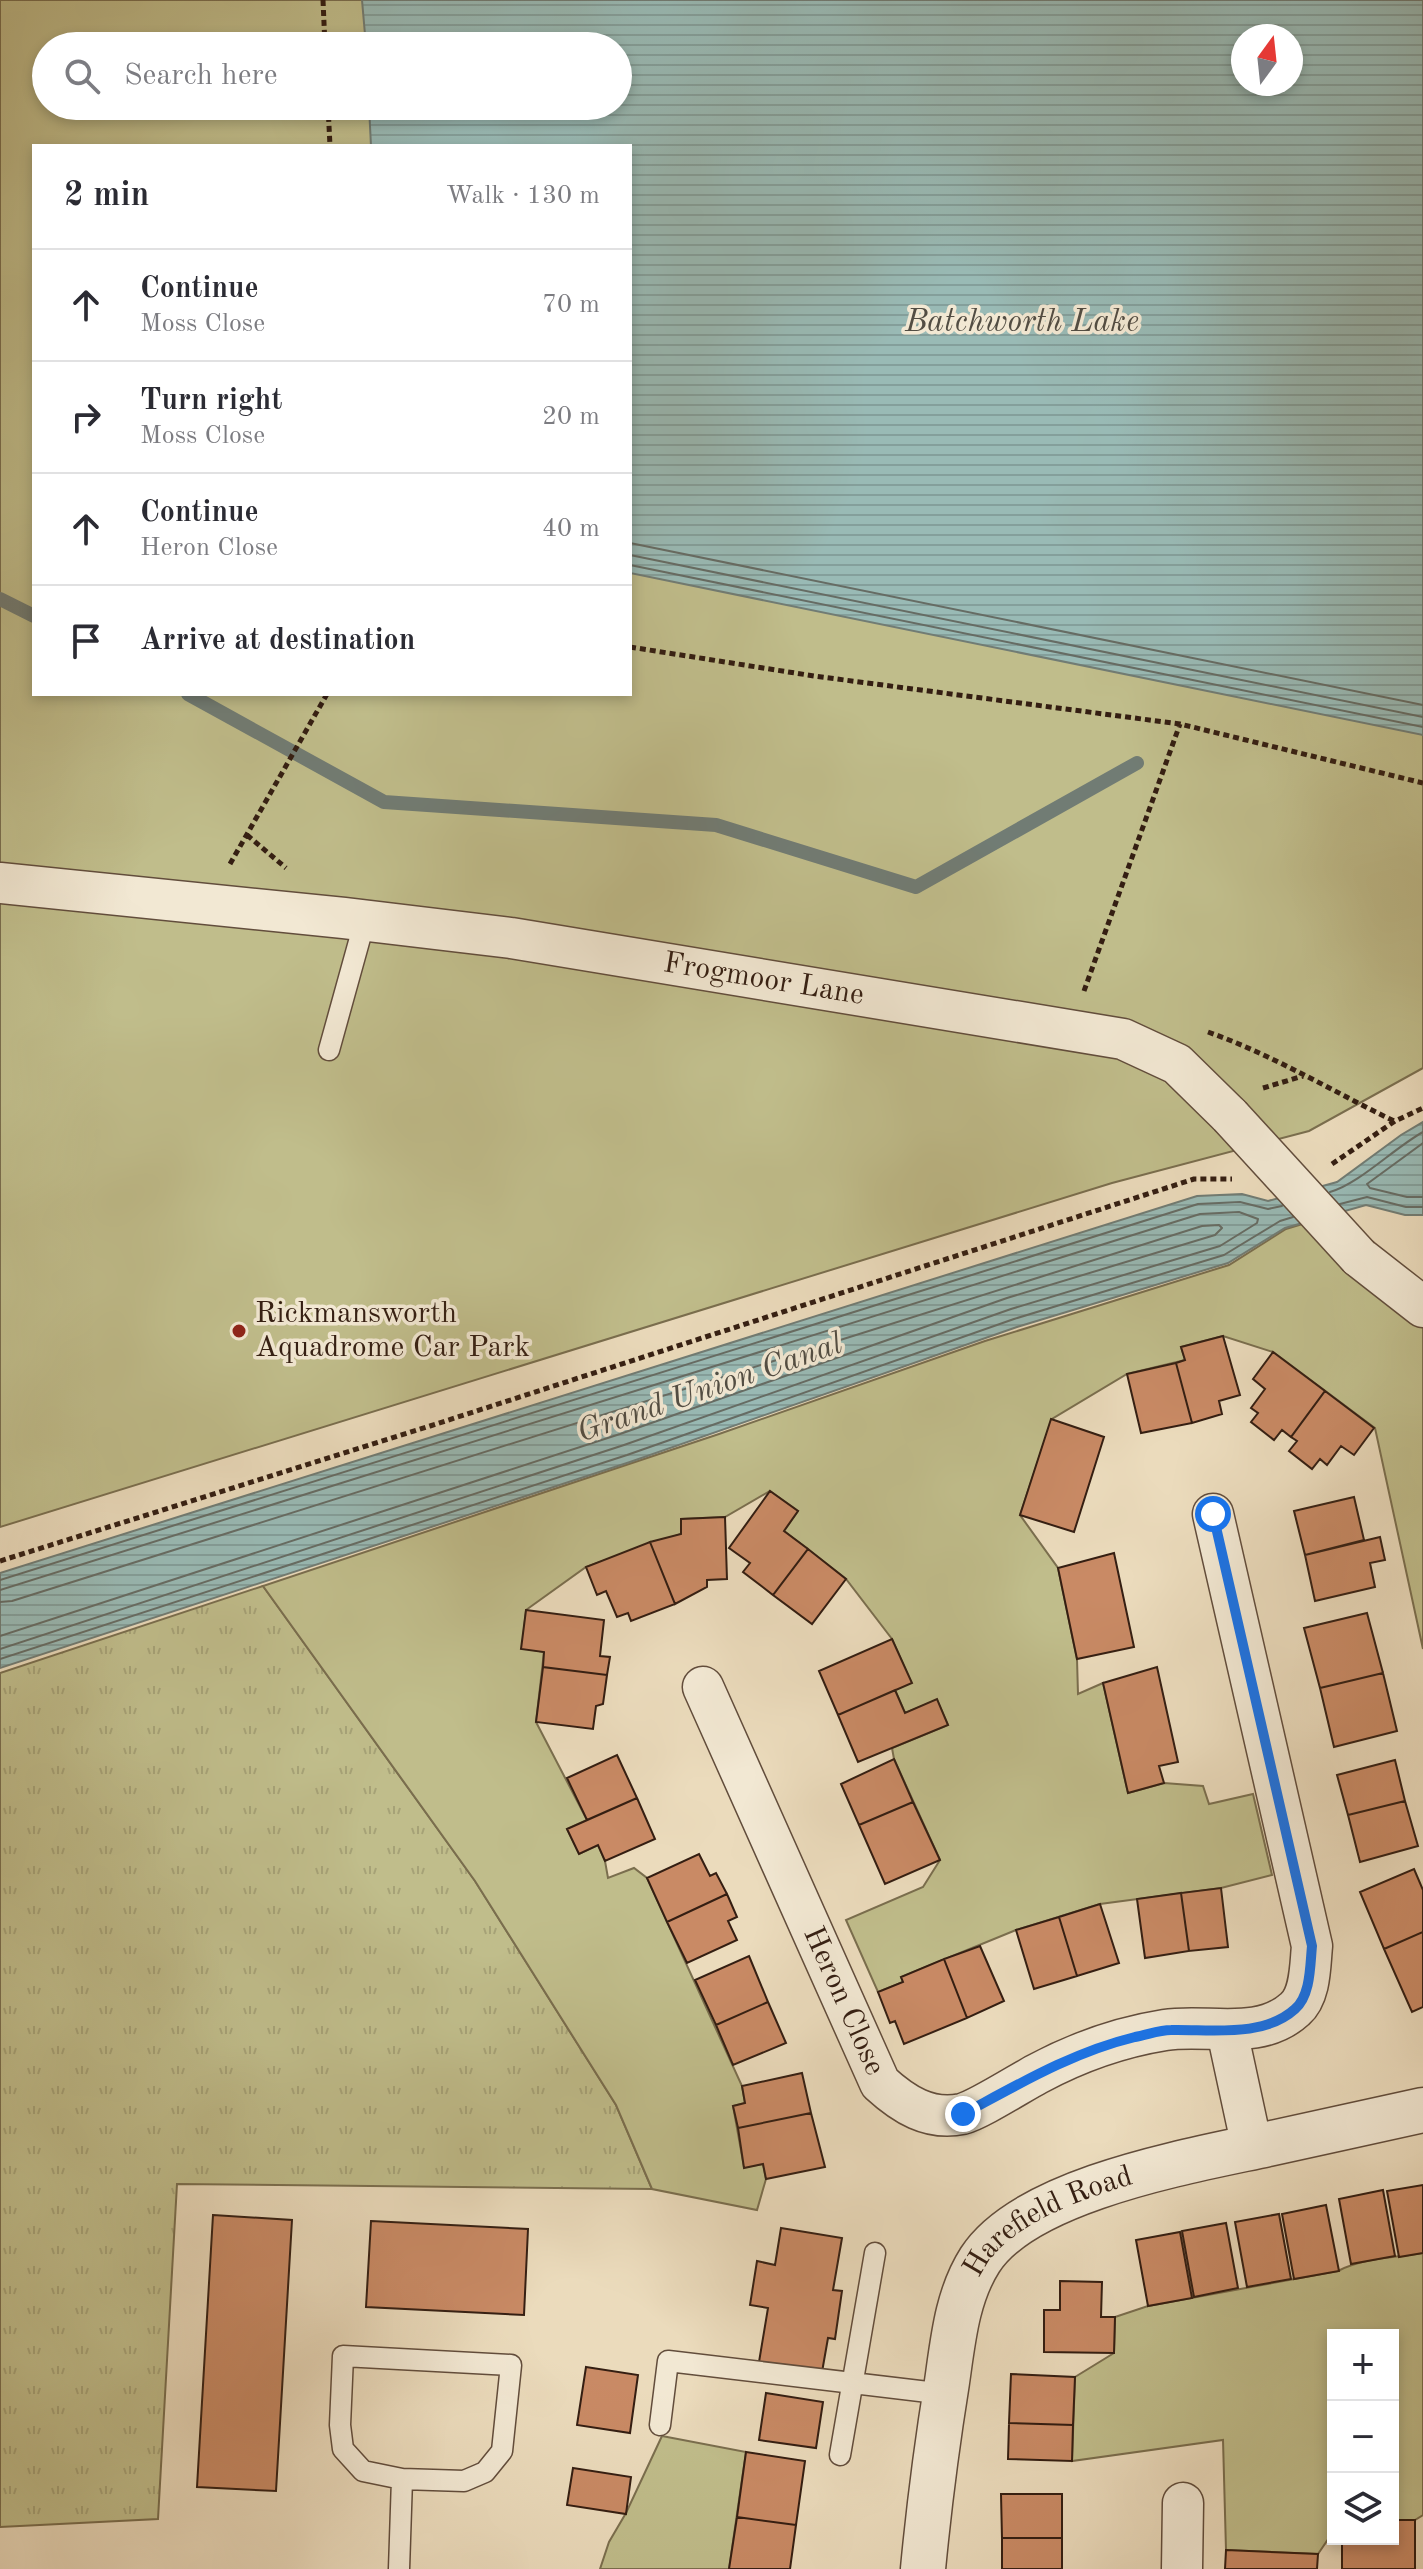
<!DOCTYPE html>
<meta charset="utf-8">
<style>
body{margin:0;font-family:"Old Standard TT",serif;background:#f7f7f7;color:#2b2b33}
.controls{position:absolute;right:24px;bottom:24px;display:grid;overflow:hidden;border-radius:0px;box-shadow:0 4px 12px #0003}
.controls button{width:72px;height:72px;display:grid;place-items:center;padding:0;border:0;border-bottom:2px solid #e1e1e2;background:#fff;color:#2b2b33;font:40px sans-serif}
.compass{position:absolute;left:1231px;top:24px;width:72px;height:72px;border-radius:50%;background:#fff;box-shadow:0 4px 12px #0003;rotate:15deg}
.stop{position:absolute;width:24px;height:24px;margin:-18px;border:6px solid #1a73e8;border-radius:50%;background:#fff}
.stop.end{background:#1a73e8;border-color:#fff;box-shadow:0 2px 8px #0008}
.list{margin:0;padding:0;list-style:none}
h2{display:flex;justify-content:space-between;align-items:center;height:104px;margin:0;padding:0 32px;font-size:34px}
h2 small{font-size:26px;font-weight:400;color:#7c7c81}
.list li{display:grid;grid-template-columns:52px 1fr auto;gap:24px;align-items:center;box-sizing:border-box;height:112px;padding:0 32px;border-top:2px solid #e1e1e2}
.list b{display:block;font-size:30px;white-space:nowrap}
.list p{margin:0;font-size:26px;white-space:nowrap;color:#7c7c81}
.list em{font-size:26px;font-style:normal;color:#7c7c81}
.icon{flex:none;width:44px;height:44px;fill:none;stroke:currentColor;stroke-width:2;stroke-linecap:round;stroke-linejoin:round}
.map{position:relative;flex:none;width:1423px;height:2569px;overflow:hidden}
.search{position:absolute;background:#fff;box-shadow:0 4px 12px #0003;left:32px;top:32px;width:600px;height:88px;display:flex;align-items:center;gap:20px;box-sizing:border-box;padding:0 28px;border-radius:44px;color:#7c7c81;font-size:30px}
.panel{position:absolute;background:#fff;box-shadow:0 4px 12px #0003;left:32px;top:144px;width:600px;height:552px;border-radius:0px}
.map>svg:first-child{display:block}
</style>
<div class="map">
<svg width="1423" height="2569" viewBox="0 0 1423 2569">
<defs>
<pattern id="grass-tufts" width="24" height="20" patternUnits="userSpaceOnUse" patternTransform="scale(2)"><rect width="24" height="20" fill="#c0bd8b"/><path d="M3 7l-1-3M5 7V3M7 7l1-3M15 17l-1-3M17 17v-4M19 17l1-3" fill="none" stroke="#a6a277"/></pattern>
<pattern id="water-rules" width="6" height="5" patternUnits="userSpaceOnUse" patternTransform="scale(2)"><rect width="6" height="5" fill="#99bab5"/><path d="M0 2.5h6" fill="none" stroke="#849f9b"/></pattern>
</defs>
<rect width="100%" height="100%" fill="#ebdbbc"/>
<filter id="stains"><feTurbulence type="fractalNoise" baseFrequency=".0025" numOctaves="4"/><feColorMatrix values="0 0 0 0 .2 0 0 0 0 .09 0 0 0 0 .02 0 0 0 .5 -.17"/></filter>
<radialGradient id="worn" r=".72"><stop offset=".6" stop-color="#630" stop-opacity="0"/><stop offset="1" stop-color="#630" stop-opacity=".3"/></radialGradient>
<path fill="url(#grass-tufts)" stroke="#7a6e4e" stroke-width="2" d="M263,1586L475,1881L616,2105L652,2189L177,2184L158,2519L0,2527V1673Z"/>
<path fill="#c0bd8b" stroke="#7a6e4e" stroke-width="2" fill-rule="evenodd" d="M0,0H1423V1068L1309,1131L1112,1183L0,1527ZM1243,36H1291V84H1243ZM46,46H618V106H46ZM34,146H630V694H34Z
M1309,1222L1353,1266L1423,1328V1649L1375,1428L1273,1352L1223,1336L1181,1347L1185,1360L1127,1374L1052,1419L1020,1515L1058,1568L1077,1659L1078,1694L1103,1683L1128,1793L1164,1783L1203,1786L1209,1804L1253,1794L1272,1875L1221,1888L1100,1904L1016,1930L901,1977L903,1982L878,1992L846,1920L923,1887L940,1860L894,1759L892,1748L948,1725L937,1700L905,1713L895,1690L911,1682L892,1639L846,1579L784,1531L798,1511L770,1491L725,1517L681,1519V1534L586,1567L526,1610L522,1648L544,1652L536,1722L587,1820L567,1829L579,1854L598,1845L605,1861L608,1878L634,1868L647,1878L742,2086L745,2103L733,2106L744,2167L763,2164L766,2179L757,2210L652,2189L616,2105L475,1881L263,1586L719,1434L985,1341L1229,1265L1286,1229Z
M1423,2253V2515L1415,2520H1393V2335H1333V2532L1318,2554L1226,2550L1223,2440L1072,2461L1075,2377L1114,2353L1115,2317L1148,2306L1338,2271C1365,2257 1395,2258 1423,2253Z
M662,2436L746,2452L729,2569H600L609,2542L626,2513Z"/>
<path fill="url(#water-rules)" stroke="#717c74" stroke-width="2" fill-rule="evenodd" d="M362,0H1423V735L630,573V146H371L369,106H618V46H366ZM1243,36H1291V84H1243Z
M1423,1122V1215H1405L1366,1205L1285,1228L1228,1263L1017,1327L630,1462L0,1668V1573L1197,1196L1242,1194L1268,1201L1337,1182L1401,1135Z"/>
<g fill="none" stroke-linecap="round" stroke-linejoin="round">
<path stroke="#666c64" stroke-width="2" d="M630,543L1423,705
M630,555L1423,717
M630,565L1423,727
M1423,1143L1367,1184L1370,1188L1407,1197H1423
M1330,1192C1359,1184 1394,1148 1423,1132
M1340,1204L1367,1197L1406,1207H1423
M0,1580L1198,1204L1240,1202L1268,1209L1282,1206
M0,1590L1200,1214L1239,1212L1258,1219L1257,1223L1220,1246L1011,1309L624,1445L0,1649
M0,1602L12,1601L1202,1226L1219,1225L1222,1228L1215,1235L1007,1298L620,1434L0,1636
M0,1659L627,1455L1014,1319L1224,1255L1280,1221L1293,1217"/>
<path stroke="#717c74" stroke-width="14" d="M0,599L34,616
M188,694L384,802L716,825L916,887L1137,763"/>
</g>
<path fill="#c98a65" stroke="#341e12" stroke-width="2" d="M1223,1336L1240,1395L1219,1401L1222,1414L1192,1423L1176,1363L1185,1360L1181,1347Z
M1273,1352L1325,1391L1291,1437L1282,1430L1274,1440L1251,1422L1258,1413L1251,1408L1265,1389L1253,1379Z
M1176,1363L1192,1423L1141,1433L1127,1374Z
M1325,1391L1374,1428L1354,1455L1341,1446L1327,1465L1320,1459L1312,1469L1289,1451L1297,1441L1291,1437Z
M1051,1419L1104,1437L1074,1532L1020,1515Z
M770,1491L798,1511L784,1531L808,1549L773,1595L743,1572L750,1563L729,1548Z
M1354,1497L1364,1540L1305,1555L1294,1511Z
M725,1517L727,1579L707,1580V1587L675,1604L650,1542L681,1534V1519Z
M1380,1537L1385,1560L1370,1563L1375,1587L1315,1601L1305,1555Z
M650,1542L675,1604L631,1621L628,1613L617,1617L606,1591L597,1595L586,1567Z
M808,1549L846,1579L812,1624L773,1595Z
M1114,1553L1134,1647L1077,1659L1058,1568Z
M526,1610L604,1620L600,1656L610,1657L607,1675L543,1667L544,1652L521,1649Z
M1367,1613L1383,1673L1320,1688L1304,1628Z
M892,1639L912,1683L838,1715L819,1671Z
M543,1667L607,1675L603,1704L596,1706L593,1729L536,1722Z
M1157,1667L1178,1762L1159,1766L1164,1783L1128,1793L1103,1683Z
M1383,1673L1397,1731L1334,1747L1320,1688Z
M895,1690L905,1713L937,1699L948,1725L858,1762L838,1715Z
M617,1755L637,1798L587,1820L567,1778Z
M894,1759L913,1802L859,1825L841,1784Z
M1395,1760L1405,1801L1348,1815L1337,1775Z
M637,1798L655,1839L605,1861L598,1845L579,1854L567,1829Z
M1405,1801L1418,1846L1360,1862L1348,1815Z
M913,1802L940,1860L885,1884L859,1825Z
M699,1854L710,1876L716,1873L727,1894L667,1922L647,1878Z
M1414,1869L1423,1890V1932L1384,1949L1360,1892Z
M1221,1888L1228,1947L1189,1951L1181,1893Z
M1181,1893L1189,1951L1145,1958L1137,1899Z
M727,1894L737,1917L728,1921L737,1940L687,1963L667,1922Z
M1100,1904L1119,1963L1077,1976L1059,1917Z
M1059,1917L1077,1976L1034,1989L1016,1930Z
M1423,1932V2007L1412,2012L1384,1949Z
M980,1946L1004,2001L967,2018L944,1959Z
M749,1956L768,2002L716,2025L695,1980Z
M944,1959L967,2018L904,2044L895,2021L890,2023L878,1992L903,1982L901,1977Z
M768,2002L786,2043L733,2065L716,2025Z
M802,2073L811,2113L738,2128L733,2106L745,2103L742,2086Z
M811,2113L825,2167L766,2179L763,2164L744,2168L738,2128Z
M1423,2185V2253L1399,2257L1387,2191Z
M1383,2190L1395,2256L1351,2264L1339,2199Z
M1326,2205L1339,2271L1294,2279L1282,2214Z
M1279,2214L1291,2279L1247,2287L1235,2222Z
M213,2215L292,2220L276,2491L197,2487Z
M371,2221L528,2229L524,2315L366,2307Z
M1226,2223L1238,2288L1194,2297L1182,2231Z
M781,2228L842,2238L833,2290L842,2291L835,2339L828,2338L822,2372L759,2362L768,2308L750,2305L757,2261L775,2265Z
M1180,2232L1192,2298L1148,2306L1136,2240Z
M1060,2281L1102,2282L1101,2317H1115L1114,2353L1044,2352V2310H1060Z
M586,2367L638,2375L630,2433L577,2425Z
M1011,2374L1075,2377L1073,2425L1009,2423Z
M766,2393L823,2402L816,2448L759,2440Z
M1009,2423L1073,2425L1072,2461L1008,2459Z
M746,2452L805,2461L796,2525L737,2517Z
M573,2468L631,2477L626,2514L567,2505Z
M1001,2494H1062V2538H1002Z
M737,2517L796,2525L790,2569H729Z
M1393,2520H1415V2569H1342V2539H1393Z
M1002,2538H1062V2569H1002Z
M1226,2550L1318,2554L1317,2569H1225Z"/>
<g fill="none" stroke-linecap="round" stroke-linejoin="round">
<g stroke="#624d3c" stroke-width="23">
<path id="service" d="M329,1050L365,920
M343,2356L511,2365L502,2451L485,2472L464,2481L402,2479L363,2471L343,2449L340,2425Z
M660,2425L668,2361L945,2394
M840,2455L875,2253
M399,2569L402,2479"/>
</g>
<g stroke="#624d3c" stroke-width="43">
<g id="minor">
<path id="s1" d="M0,883L344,918L511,938L1123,1039L1177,1064L1230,1116"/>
<path d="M1359,1257L1423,1307"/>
<path id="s2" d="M703,1687L880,2083C903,2104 929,2121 962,2114C978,2110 1020,2083 1037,2074C1076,2053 1121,2037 1165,2030C1207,2023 1259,2042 1295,2009C1311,1995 1310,1965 1312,1946L1213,1514"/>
<path d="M1227,2031L1252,2147"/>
<path d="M1182,2569L1183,2503"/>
</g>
</g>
<g stroke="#624d3c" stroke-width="47">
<g id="tertiary">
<path id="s3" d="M923,2569C929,2506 937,2444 947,2382C953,2340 957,2296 980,2260C1026,2189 1190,2161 1268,2144C1320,2133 1371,2121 1423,2110"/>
</g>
</g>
<path stroke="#341e12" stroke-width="5" stroke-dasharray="6 4" stroke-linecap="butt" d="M323,0L325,46
M328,106L330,146
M630,647L814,676L1180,724L1423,783
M247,835L286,868
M230,864L327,694
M1084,991L1180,724
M1208,1032C1273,1055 1332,1091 1394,1121
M1263,1088L1303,1076
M1332,1164L1395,1121L1423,1108
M0,1561L430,1426L1194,1179H1232"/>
<use href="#service" stroke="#f2e8d3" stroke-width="20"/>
<use href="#minor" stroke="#f2e8d3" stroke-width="40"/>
<use href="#tertiary" stroke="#f2e8d3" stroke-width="44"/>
<g stroke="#624d3c" stroke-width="43" stroke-linecap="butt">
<path id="minor-bridge" d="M1230,1116L1359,1257"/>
</g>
<use href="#minor-bridge" stroke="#f2e8d3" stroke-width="40"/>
</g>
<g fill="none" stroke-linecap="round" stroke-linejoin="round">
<path stroke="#1a73e8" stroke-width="10" d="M963,2114C1019,2084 1073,2052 1135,2037C1147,2035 1159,2030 1171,2030C1211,2029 1263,2038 1295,2009C1311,1995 1310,1965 1312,1946L1213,1514"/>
</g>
<circle fill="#8f2418" stroke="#f2e8d3" stroke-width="3" cx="239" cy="1331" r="8"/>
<g text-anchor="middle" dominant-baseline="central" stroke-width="7" stroke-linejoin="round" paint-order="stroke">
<g font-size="30" fill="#341e12" stroke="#f2e8d3">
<text stroke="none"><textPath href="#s1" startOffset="770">Frogmoor Lane</textPath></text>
<text stroke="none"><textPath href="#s2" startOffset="344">Heron Close</textPath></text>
<text stroke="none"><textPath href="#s3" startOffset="396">Harefield Road</textPath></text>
</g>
<g font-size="30" fill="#341e12" stroke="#f2e8d3" text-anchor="start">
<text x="255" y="1314">Rickmansworth<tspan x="255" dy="34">Aquadrome Car Park</tspan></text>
</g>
<g font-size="32" font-style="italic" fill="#524d43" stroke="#f2e8d3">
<text x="1022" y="323">Batchworth Lake</text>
<text transform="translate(710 1389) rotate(-19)">Grand Union Canal</text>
</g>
</g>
<rect width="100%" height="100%" filter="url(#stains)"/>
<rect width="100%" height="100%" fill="url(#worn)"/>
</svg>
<div class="controls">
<button>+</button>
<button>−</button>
<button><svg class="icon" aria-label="layers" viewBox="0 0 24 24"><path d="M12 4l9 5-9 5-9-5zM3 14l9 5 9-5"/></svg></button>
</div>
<svg class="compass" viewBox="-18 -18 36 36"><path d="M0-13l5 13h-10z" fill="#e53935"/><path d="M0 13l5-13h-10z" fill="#7c7c81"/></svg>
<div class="stop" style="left:1213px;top:1514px"></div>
<div class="stop end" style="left:963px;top:2114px"></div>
<div class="search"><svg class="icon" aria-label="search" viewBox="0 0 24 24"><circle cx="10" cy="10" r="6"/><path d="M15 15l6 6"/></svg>Search here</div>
<section class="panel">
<h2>2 min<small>Walk · 130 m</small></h2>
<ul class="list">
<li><svg class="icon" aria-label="ahead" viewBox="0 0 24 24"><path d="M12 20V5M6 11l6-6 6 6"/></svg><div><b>Continue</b><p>Moss Close</p></div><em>70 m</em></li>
<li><svg class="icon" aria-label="right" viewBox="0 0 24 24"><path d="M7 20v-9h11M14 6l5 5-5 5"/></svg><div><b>Turn right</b><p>Moss Close</p></div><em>20 m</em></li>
<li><svg class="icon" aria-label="ahead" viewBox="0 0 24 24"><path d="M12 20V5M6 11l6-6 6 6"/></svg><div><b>Continue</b><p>Heron Close</p></div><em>40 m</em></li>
<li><svg class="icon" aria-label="arrive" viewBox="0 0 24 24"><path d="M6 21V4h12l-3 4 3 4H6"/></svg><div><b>Arrive at destination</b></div></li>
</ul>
</section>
</div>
